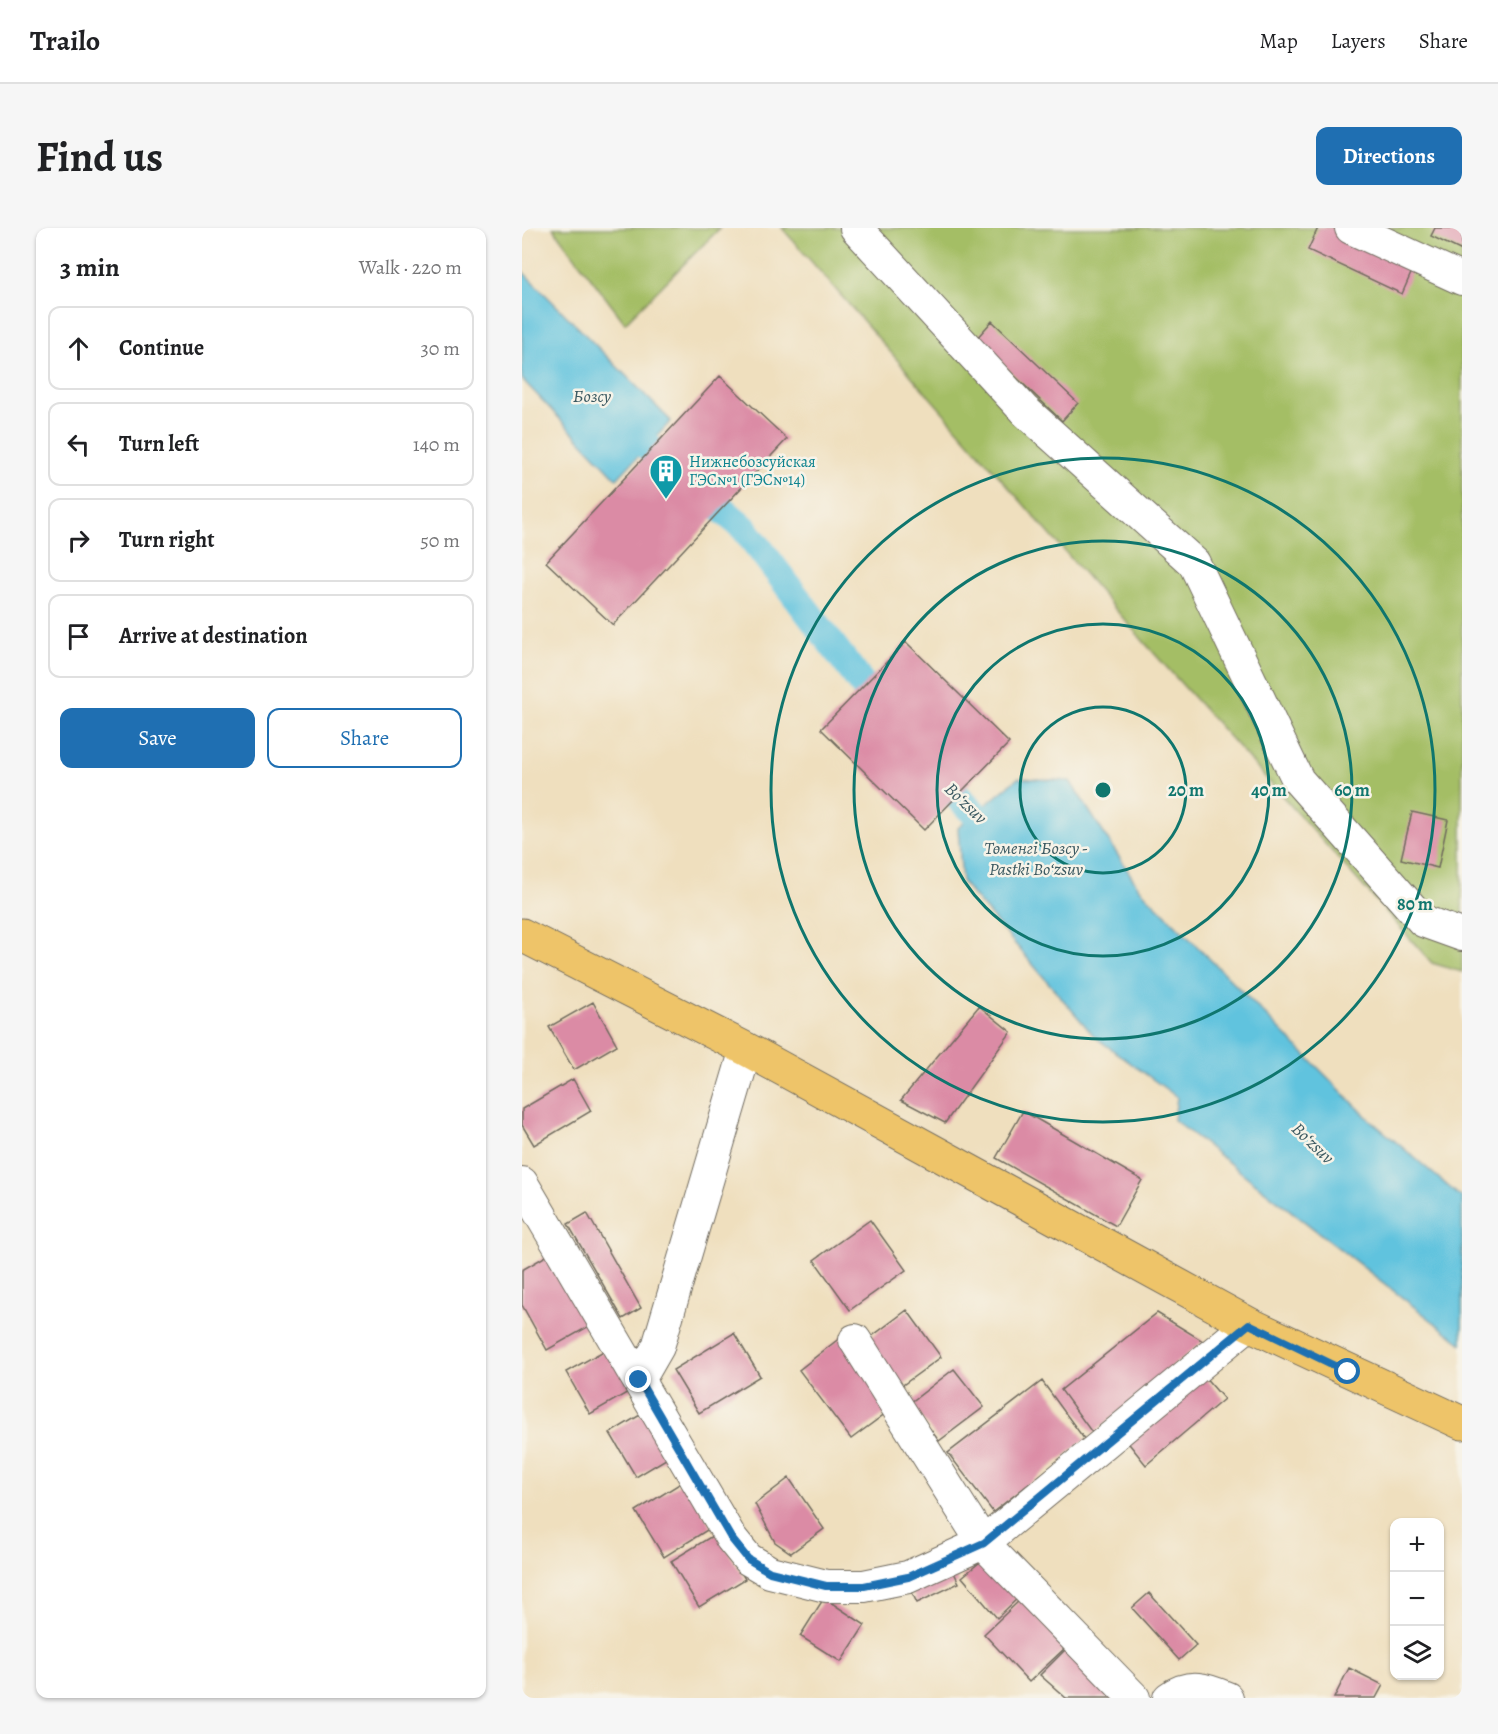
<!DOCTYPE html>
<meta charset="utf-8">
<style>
body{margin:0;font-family:Alegreya,serif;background:#f6f6f6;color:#202124}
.controls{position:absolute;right:18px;bottom:18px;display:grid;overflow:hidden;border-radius:12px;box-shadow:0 2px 4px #0004}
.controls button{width:54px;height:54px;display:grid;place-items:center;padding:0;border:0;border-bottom:2px solid #e0e0e0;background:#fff;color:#202124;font:30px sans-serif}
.stop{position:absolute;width:18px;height:18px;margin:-14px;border:4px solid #1f6fb2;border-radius:50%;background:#fff}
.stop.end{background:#1f6fb2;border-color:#fff;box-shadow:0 2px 6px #0008}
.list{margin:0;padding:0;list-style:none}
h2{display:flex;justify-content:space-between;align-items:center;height:78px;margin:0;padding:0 24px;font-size:26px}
h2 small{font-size:20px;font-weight:400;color:#757577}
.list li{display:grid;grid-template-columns:39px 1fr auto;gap:18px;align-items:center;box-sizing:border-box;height:84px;margin:0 12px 12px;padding:0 12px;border:2px solid #e0e0e0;border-radius:12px}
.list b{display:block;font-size:22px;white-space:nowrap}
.list em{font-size:20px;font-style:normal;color:#757577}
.actions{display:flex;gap:12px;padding:18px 24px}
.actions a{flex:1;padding:14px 0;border:2px solid #1f6fb2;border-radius:12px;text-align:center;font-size:21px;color:#1f6fb2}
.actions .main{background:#1f6fb2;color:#fff}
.icon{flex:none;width:33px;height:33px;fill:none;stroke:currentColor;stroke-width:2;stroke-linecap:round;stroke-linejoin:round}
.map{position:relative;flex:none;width:940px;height:1470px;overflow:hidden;border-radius:12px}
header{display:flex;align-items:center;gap:36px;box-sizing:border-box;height:84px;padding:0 30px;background:#fff;border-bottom:2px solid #e0e0e0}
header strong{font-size:28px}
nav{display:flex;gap:33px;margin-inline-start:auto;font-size:21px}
.intro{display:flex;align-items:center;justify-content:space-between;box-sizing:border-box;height:144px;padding:0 36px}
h1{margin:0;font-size:42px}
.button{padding:15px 27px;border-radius:12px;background:#1f6fb2;color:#fff;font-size:21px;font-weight:700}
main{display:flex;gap:36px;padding:0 36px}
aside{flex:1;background:#fff;border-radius:12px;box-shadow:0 2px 4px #0004}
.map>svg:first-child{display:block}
</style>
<header>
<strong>Trailo</strong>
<nav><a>Map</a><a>Layers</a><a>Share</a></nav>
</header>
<div class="intro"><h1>Find us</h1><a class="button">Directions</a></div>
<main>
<aside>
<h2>3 min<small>Walk · 220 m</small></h2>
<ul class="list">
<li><svg class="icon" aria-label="ahead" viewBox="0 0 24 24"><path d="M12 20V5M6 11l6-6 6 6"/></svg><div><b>Continue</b></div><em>30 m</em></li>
<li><svg class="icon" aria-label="left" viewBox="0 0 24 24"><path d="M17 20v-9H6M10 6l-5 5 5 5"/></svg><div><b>Turn left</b></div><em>140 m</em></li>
<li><svg class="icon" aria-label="right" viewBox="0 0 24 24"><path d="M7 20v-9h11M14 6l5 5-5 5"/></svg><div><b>Turn right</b></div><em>50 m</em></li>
<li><svg class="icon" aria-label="arrive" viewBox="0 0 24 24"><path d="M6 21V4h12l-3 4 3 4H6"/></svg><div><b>Arrive at destination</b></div></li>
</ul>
<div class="actions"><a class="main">Save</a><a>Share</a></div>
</aside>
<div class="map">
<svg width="940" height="1470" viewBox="0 0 940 1470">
<rect width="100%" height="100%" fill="#f7f3e8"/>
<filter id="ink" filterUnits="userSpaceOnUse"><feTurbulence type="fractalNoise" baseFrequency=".0167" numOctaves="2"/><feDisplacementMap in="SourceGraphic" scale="12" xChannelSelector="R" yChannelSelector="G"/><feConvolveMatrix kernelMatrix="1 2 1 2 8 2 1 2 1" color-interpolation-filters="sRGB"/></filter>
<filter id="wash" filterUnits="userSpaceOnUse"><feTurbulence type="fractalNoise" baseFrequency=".008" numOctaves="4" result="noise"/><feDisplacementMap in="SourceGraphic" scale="24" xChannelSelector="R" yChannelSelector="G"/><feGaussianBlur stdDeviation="1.35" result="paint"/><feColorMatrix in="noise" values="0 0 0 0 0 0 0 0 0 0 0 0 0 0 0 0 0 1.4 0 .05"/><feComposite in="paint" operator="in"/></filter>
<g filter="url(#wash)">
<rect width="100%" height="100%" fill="#efdfbe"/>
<path fill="#a4be65" stroke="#687448" stroke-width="1.5" d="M31,0H198L103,95Z
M260,0H940V744L910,735L622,414Z"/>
<path fill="#60c3de" stroke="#467784" stroke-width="1.5" d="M0,43L149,193L95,251L0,151Z
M496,550L548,553L617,660L847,891L940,970V1116L652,892L655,869L573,809L440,654L436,600Z"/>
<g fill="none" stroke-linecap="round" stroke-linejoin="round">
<path stroke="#60c3de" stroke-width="28" d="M97,194L222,300L365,489
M408,541L481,614"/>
</g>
<g id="blocks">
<path fill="#db8ba5" d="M796,0H819L894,34L880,66L786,22Z
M913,0H940V23L909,8Z
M470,93L556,175L540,193L454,111Z
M198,148L265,211L91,397L24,334Z
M384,414L487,515L402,602L299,501Z
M890,584L926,592L916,640L879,631Z
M71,774L95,817L52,842L27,799Z
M457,778L489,804L423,895L379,872Z
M51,851L69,883L12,917L0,897V881Z
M501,883L620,952L594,998L474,930Z
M65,985L119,1080L101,1091L46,996Z
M348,992L384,1042L328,1082L292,1032Z
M31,1024L71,1096L25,1122L0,1077V1042Z
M385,1082L419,1129L378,1159L345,1112Z
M635,1085L681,1113L571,1206L539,1162Z
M212,1105L238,1148L177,1185L151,1142Z
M319,1109L372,1179L329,1211L277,1142Z
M87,1120L110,1162L68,1186L44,1144Z
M432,1141L462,1179L417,1213L388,1175Z
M681,1147L702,1171L624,1237L604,1212Z
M520,1153L563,1212L471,1284L426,1225Z
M123,1184L149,1228L114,1249L88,1205Z
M267,1250L302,1301L269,1325L253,1314L233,1276Z
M162,1253L190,1299L142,1329L114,1283Z
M195,1305L223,1351L177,1379L149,1333Z
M463,1330L497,1369L475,1390L440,1349Z
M427,1334L437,1355L395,1375L385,1354Z
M627,1365L674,1417L657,1432L610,1380Z
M302,1370L343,1397L319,1434L278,1408Z
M499,1371L544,1419L507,1454L462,1406Z
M545,1420L592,1470H544L518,1447Z
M827,1440L861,1457L854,1470H812Z"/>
</g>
</g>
<g filter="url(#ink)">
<use href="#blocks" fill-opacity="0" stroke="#706a5e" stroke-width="1.5"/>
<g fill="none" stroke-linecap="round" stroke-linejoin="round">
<g stroke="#706a5e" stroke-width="34">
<path id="minor" d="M334,0L503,183L672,335L776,552L901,693L940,707
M829,0L940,51
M0,955L209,1310L226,1331L248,1344L304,1358H342L386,1349L461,1315L727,1096
M333,1112L461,1315L612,1470
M117,1152L136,1119L224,821
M647,1470C668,1455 684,1461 705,1470"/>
</g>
<g stroke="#706a5e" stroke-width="35">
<path id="major" d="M0,707L224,821L727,1096L940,1195"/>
</g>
<use href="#minor" stroke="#fff" stroke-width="32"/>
<use href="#major" stroke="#eec469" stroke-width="33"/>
</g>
</g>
<g fill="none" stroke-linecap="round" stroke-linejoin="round" filter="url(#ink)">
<path stroke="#1f6fb2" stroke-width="8" d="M117,1152L209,1310L226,1331L248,1344L304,1358H342L386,1349L462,1315L727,1096L826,1144"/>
</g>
<g fill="none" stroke="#0f766e" stroke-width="3">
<circle cx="581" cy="562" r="83"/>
<circle cx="581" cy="562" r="166"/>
<circle cx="581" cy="562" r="249"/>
<circle cx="581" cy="562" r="332"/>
</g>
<defs>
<g id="building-pin" transform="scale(1.725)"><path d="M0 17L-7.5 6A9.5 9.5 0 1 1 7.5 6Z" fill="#0f9aa8" stroke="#f7f3e8"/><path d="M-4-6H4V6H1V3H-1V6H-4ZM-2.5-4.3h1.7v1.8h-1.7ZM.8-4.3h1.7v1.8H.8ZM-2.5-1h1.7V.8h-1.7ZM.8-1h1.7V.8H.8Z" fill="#fff"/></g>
</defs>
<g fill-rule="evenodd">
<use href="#building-pin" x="144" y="243"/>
</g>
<g text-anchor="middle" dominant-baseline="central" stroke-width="5" stroke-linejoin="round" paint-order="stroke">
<g font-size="16" fill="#0d838f" stroke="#f7f3e8" text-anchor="start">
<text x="167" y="234">Нижнебозсуйская<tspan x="167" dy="18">ГЭС№1 (ГЭС№14)</tspan></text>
</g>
<g font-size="18" font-style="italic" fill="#3b5961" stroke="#f7f3e8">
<text x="70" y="168">Бозсу</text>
<text transform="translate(444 575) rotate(44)">Boʻzsuv</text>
<text x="514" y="620">Төменгі Бозсу -<tspan x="514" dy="21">Pastki Boʻzsuv</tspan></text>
<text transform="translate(791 915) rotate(44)">Boʻzsuv</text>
</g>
</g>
<circle cx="581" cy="562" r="9" fill="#0f766e" stroke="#f7f3e8" stroke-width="3"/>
<g font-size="18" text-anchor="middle" font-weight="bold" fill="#0f766e" stroke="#f7f3e8" stroke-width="5" stroke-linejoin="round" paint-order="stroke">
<text x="664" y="568">20 m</text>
<text x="747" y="568">40 m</text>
<text x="830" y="568">60 m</text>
<text x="893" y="682">80 m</text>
</g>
</svg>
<div class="controls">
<button>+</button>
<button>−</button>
<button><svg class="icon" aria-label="layers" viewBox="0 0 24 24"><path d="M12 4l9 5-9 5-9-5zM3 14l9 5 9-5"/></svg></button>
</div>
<div class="stop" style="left:826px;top:1144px"></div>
<div class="stop end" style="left:117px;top:1152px"></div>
</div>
</main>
